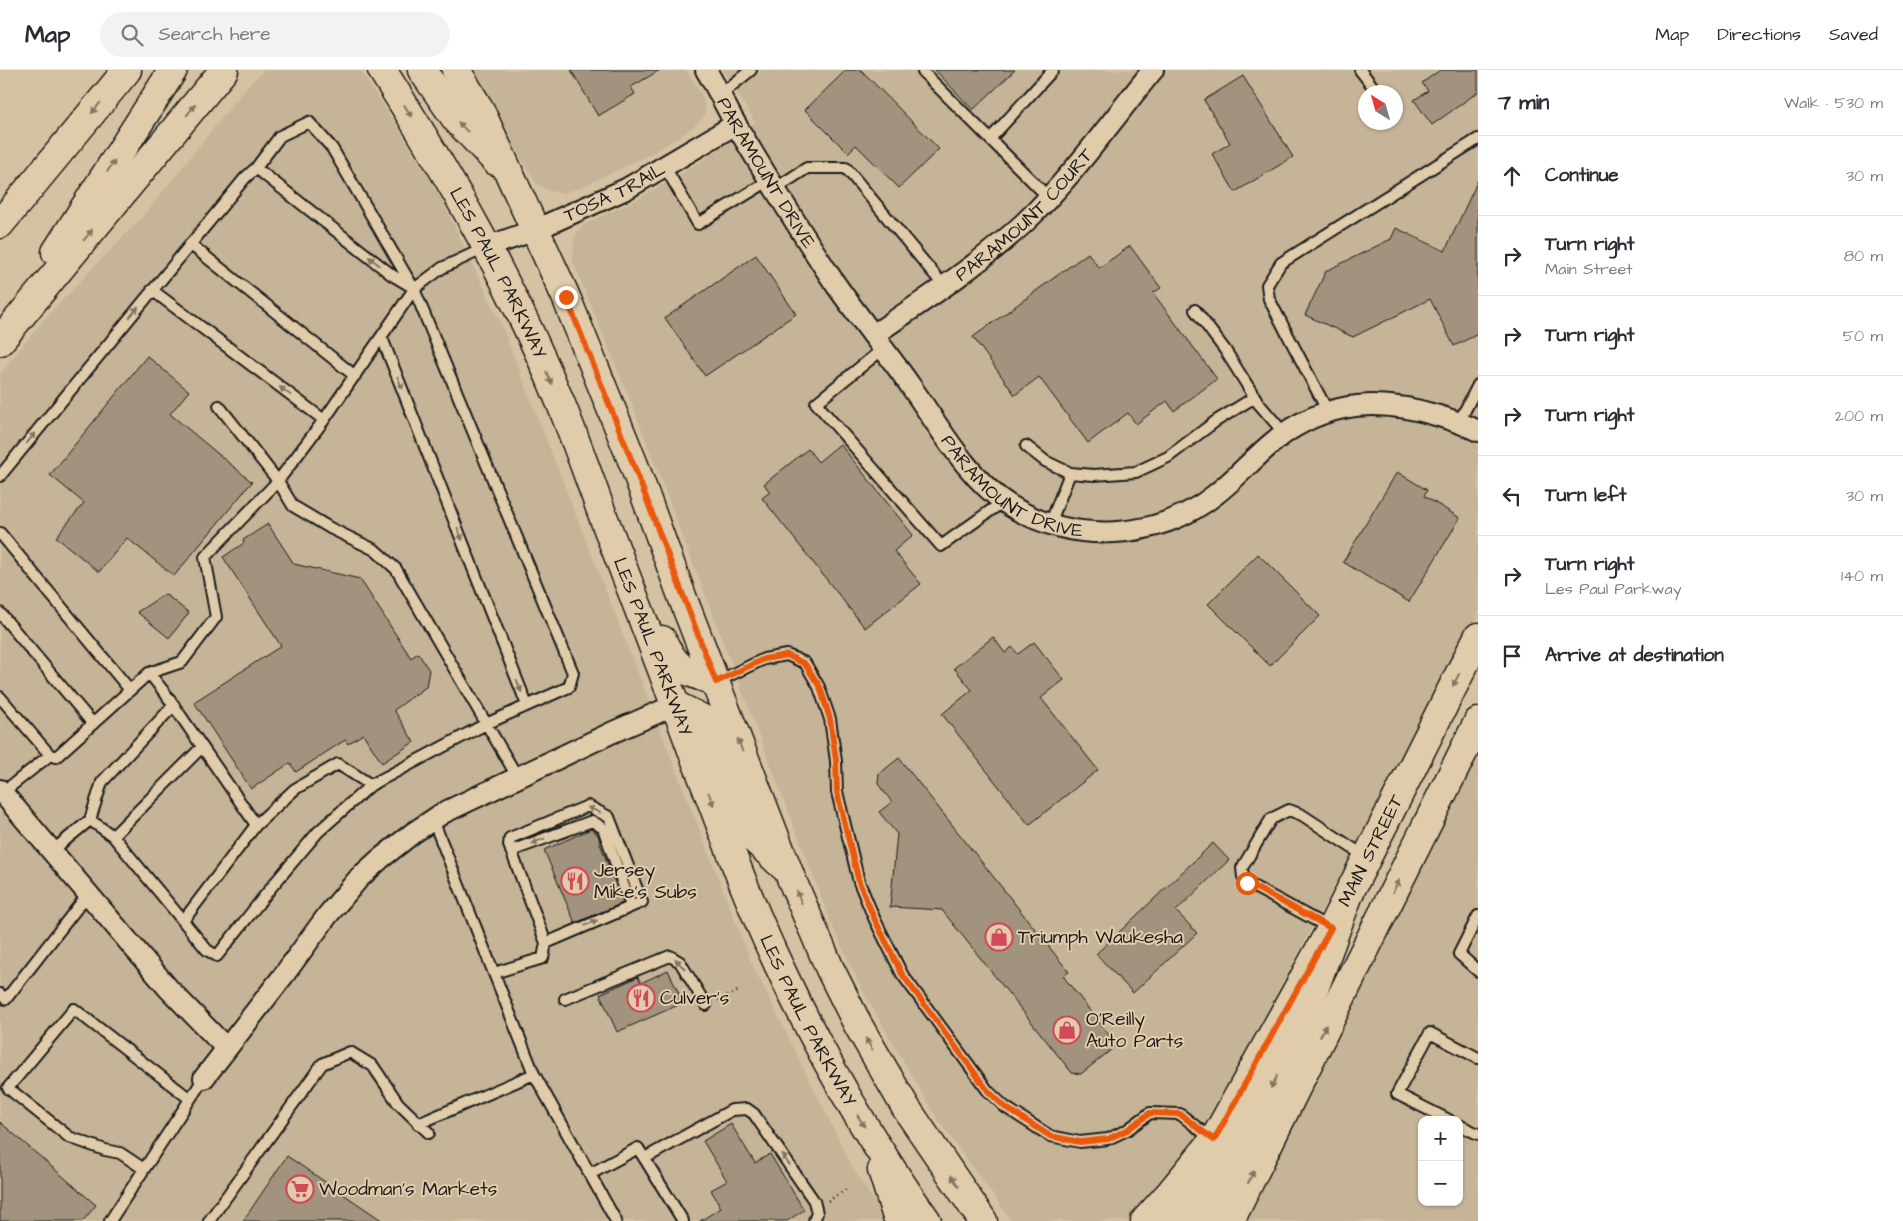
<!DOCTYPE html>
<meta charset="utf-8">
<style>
body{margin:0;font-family:"Architects Daughter",sans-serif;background:#f2f2f3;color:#2b2b33}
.controls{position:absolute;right:15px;bottom:15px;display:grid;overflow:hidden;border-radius:10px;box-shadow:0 1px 4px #0004}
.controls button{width:45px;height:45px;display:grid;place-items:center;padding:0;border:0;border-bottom:1px solid #e1e1e2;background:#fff;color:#2b2b33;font:25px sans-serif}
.compass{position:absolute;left:1358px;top:15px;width:45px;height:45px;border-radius:50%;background:#fff;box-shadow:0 1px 4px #0004;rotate:323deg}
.stop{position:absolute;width:15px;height:15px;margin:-11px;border:4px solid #ea580c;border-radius:50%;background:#fff}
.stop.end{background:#ea580c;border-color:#fff;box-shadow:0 1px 5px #0008}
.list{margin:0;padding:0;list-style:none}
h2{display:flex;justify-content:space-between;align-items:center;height:65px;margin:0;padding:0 20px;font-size:21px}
h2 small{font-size:16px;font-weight:400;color:#7c7c81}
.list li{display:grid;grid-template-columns:32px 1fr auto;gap:15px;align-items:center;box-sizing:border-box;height:80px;padding:0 20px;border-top:1px solid #e1e1e2}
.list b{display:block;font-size:19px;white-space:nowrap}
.list p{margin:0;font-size:16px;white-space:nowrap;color:#7c7c81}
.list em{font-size:16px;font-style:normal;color:#7c7c81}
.icon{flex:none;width:28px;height:28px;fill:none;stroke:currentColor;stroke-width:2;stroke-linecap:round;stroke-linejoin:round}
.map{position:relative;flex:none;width:1478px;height:1151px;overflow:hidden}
header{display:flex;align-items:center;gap:30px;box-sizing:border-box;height:70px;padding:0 25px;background:#fff;border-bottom:1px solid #e1e1e2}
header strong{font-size:24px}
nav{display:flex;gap:28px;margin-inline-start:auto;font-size:18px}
.search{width:350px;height:45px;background:#f2f2f3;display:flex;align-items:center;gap:12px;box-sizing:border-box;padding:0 18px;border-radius:28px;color:#7c7c81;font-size:19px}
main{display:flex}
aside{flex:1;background:#fff}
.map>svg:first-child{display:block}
</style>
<header>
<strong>Map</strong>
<div class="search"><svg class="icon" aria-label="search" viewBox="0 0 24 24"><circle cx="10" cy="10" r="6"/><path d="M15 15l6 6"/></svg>Search here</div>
<nav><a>Map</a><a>Directions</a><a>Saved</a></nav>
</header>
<main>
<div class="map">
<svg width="1478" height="1151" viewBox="0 0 1478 1151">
<rect width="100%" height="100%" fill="#d4c2a2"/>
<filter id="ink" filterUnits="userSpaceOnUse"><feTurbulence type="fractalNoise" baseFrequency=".02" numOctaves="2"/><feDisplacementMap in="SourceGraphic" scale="10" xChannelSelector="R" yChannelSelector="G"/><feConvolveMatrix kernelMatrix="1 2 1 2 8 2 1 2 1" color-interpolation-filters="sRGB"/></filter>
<g filter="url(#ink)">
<path fill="#c5b497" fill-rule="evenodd" d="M264,0H360L401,62L443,132L501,254L752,894L853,1098L886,1151H0V304L46,247L143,146L245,19Z
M471,0H686L703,27L705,44L698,53L684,64L647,86L579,118L562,123L549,121L537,114L526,97Z
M723,0H1478V548L1190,1085L1136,1151H1012L938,1050L862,920L832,855L635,342L573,192L574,170L579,159L585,154L632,132L675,108L712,84L755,52ZM1366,22H1396V52H1366Z
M1478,685V1151H1243ZM1422,1050H1459V1132H1422Z"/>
<path fill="#a1937d" stroke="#1c1c1c" d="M571,0H660L631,17L635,24L598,46Z
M846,0H861L939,79L899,118L856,75L848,83L805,40Z
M935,0H1015L973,40Z
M1440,0H1478V22L1432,55L1414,30L1428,21L1422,13Z
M1243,6L1293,87L1235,122L1212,84L1230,73L1204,30Z
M1478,110V264L1454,276L1430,229L1353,267L1305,245L1326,201L1391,169L1396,158L1445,181Z
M1130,176L1161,218L1153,223L1217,309L1174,341L1167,331L1136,354L1128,343L1088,373L1039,307L1015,325L973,267L1088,183L1099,198Z
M756,185L796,244L705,306L665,248Z
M147,286L189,321L170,344L252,412L174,506L127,468L99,502L56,467L84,433L50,405Z
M840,374L913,465L894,481L921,514L865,558L762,428L770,422L764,414L808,379L818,392Z
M1397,402L1427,420L1424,426L1460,448L1409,532L1343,492Z
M268,454L294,494L360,509L411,588L418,583L429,600L426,617L394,640L414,672L382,693L363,664L348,674L345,670L296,702L290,693L251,719L194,632L281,576L223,487L244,473L243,470Z
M1258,484L1320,546L1270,596L1208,534Z
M165,524L189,543L169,568L137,542Z
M993,567L1005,583L1012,577L1018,584L1034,572L1064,610L1041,628L1098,700L1029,755L942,644L972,620L954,598Z
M899,688L1069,902L1063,906L1117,975L1081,1004L1072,1003L942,840L890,837L897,764L879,742L892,732L878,714L879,704Z
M591,759L598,765L600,771H599L623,833L575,853L544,780Z
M1213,773L1229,790L1176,841L1197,863L1133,923L1096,884Z
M668,900L683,933L617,962L600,924L638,907L641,913Z
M0,1052L96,1135L83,1151H0Z
M731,1054L755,1093L770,1084L804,1140L787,1151H700L721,1138L711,1120L727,1111L703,1071Z
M287,1086L383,1151H243Z"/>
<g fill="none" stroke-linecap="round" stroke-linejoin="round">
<g stroke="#1c1c1c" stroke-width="14">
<path id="service" d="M1360,0L1377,22
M923,2L1049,128
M720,25L751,0
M990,69L1053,0
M665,97L698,154L770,110
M256,98L392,205L414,218
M776,118L807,98H846L944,216
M190,174L355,306
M487,177L442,198L414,219L324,350L278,411L293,436L330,458L375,480L396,499L518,708
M152,220L324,350
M1195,240L1225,280L1259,334L1284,363
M382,268L527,635
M884,278L816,333L941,476L1004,431
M1328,342L1269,229L1267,215L1281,193L1478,69
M1459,352L1478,315
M1026,376L1045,391L1070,403L1094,405L1136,402L1168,387L1216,351L1255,327
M0,406L245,108L256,98L280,66L309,52L332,78L414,219L573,603L569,617L486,654L371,715L318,762L274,814L217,886L207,880L113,766L90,750L52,781
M1050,454L1070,403
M0,463L130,620
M0,543L93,654
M149,603L165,623L256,755L295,719L338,694L371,715
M716,612L764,589L787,585L805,593L819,617L830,649L836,691L837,722L859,812L874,848L902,904L988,1021L1005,1037L1050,1066L1080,1072L1108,1069L1127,1060L1150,1043L1180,1044L1213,1070
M0,627L50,685L56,687L149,603L182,592L216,547L205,487L278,411L219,336
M2,723L50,685
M90,750L102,712L174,635
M113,766L202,677
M511,781L592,751L603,758L631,836
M1478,846L1459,884L1478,901
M183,851L256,755
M1330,858L1247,813L1243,807L1242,798L1271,749L1289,740L1302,745L1366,787
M494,903L543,888L546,873L509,775L510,768L588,736L609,747L642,832L546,873
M0,924L6,929L88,824
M565,929L670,886L680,892L706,935
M534,1004L616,1151
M1449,1050L1397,1024L1430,963L1478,988
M418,1054L534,1004L433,750
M1459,1055L1478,1064
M645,1088L732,1040L747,1039L754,1044L814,1131L817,1143L814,1151
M144,1099L120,1083L105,1080L69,1067L8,1018L74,939L190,1029
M590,1104L638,1078L683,1151
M110,1151L204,1008
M209,1151L322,994L350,982L373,996L398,1033L429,1063"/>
</g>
<g stroke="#1c1c1c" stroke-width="24">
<g id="minor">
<path id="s1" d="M706,0C717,18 726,37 736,55C768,108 800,161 834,212C859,248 887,282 912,318C939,356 969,410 1009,435C1072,475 1158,471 1216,424C1244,402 1266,373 1296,356C1343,329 1389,331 1439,346C1452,350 1465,354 1478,361"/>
<path id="s2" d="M487,177L535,160L626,119L736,54"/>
<path id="s3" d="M873,265C925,230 977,196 1023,154C1070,110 1112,50 1153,0"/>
<path d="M0,720L168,918L226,978"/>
<path d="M204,1008L283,906L327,846L359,808L380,789L413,763L443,743L611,663L675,635"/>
</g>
</g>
<g stroke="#1c1c1c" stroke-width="31">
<g id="secondary">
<path d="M0,154L127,0"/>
<path d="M56,182L173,0"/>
<path d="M0,271L224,0"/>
<path id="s4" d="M1173,1151L1214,1070L1331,859L1478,567"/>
<path d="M1230,1151L1478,652"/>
</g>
</g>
<g stroke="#1c1c1c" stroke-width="31">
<g id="primary">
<path id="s5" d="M382,0C450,107 513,216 561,334C577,373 591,414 606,454C636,532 666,609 695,688C722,757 747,829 779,896C821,986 870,1071 927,1151"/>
<path d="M422,0L456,49L496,91"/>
<path d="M456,0L480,40L566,227L634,395L683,529L791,808L830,899L858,955L906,1038L983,1151"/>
<path d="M662,570C677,602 685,600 716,612"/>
<path d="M675,635L701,648L711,662L754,769L783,796"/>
<path d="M882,1100L896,1144L900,1151"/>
<path d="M1145,1151L1171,1122L1214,1070"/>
<path d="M1202,1151L1280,1000L1305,944L1350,821"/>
</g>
</g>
<path stroke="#1c1c1c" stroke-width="3" stroke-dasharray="1 4" stroke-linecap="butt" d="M718,930L738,921
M828,1131L848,1118"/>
<use href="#service" stroke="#e0ccaa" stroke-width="10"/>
<use href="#minor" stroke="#e0ccaa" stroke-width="20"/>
<use href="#secondary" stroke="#e0ccaa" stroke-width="28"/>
<use href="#primary" stroke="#e0ccaa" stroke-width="28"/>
</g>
<defs><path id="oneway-solid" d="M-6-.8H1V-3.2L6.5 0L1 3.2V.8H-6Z" transform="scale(1.25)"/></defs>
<g fill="#7e7463">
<use href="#oneway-solid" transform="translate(96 38) rotate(129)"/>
<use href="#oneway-solid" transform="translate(191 40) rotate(-51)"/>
<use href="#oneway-solid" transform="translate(408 41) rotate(58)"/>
<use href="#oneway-solid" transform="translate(463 57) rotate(-134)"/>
<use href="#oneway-solid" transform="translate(111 96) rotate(-57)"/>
<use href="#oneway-solid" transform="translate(88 165) rotate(-51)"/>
<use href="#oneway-solid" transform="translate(374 191) rotate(-142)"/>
<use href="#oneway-solid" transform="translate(134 242) rotate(-51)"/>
<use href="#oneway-solid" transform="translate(549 308) rotate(66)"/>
<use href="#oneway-solid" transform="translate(400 313) rotate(68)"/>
<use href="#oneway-solid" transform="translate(285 321) rotate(-143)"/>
<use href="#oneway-solid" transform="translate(31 368) rotate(-51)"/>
<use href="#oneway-solid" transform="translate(460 464) rotate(69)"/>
<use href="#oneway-solid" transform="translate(1456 610) rotate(117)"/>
<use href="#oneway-solid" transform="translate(519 616) rotate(69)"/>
<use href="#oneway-solid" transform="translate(740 675) rotate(-111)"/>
<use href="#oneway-solid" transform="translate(711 729) rotate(69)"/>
<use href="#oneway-solid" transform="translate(594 740) rotate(-157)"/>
<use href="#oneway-solid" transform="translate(538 771) rotate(160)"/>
<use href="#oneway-solid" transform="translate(1396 816) rotate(-63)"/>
<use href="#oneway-solid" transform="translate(799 827) rotate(-112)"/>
<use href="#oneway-solid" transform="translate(591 853) rotate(-23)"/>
<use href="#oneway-solid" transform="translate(680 894) rotate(-133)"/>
<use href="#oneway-solid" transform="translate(1323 961) rotate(-64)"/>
<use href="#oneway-solid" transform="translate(869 974) rotate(-120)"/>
<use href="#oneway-solid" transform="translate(1274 1012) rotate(117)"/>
<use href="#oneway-solid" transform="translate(861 1051) rotate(58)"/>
<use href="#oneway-solid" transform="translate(786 1090) rotate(-124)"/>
<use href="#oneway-solid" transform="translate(1251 1107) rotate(-64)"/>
<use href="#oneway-solid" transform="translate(955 1111) rotate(-124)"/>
</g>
</g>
<g fill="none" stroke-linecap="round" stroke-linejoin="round" filter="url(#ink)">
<path stroke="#ea580c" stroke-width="6" d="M566,227L634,396L716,612L764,589L787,585L805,594L820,617L830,649L836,690L837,722L859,812L874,848L902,904L988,1021L1005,1037L1050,1066L1080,1072L1108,1069L1127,1060L1150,1043L1180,1044L1214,1070L1331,858L1247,813"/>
</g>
<defs>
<g id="restaurant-ring" transform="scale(1.4375)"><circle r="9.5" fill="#e0ccaa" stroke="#d1495b" stroke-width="1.5"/><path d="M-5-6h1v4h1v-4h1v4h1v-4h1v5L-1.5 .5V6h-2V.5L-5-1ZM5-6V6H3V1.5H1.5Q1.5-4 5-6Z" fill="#d1495b"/></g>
<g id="shop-ring" transform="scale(1.4375)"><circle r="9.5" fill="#e0ccaa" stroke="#d1495b" stroke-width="1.5"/><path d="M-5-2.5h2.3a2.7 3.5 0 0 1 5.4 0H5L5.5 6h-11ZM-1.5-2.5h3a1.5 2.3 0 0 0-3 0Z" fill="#d1495b"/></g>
<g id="supermarket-ring" transform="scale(1.4375)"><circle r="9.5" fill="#e0ccaa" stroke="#d1495b" stroke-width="1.5"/><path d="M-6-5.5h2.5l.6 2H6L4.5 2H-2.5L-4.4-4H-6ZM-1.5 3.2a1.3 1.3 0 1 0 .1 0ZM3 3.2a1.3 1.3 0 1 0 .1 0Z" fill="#d1495b"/></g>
</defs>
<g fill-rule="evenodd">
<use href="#restaurant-ring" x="575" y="811"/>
<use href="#shop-ring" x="999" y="867"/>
<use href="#restaurant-ring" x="641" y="928"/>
<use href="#shop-ring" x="1067" y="960"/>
<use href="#supermarket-ring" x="300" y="1119"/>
</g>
<g text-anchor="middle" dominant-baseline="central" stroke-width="4" stroke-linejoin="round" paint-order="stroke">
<g font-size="19" fill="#1c1c1c" stroke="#e0ccaa">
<text stroke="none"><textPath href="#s1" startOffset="119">PARAMOUNT DRIVE</textPath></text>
<text stroke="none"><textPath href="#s2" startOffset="139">TOSA TRAIL</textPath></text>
<text stroke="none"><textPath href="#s3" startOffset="194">PARAMOUNT COURT</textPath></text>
<text stroke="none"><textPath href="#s5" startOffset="234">LES PAUL PARKWAY</textPath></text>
<text stroke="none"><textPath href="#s1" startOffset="525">PARAMOUNT DRIVE</textPath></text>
<text stroke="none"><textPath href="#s5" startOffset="639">LES PAUL PARKWAY</textPath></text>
<text stroke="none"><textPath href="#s4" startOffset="420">MAIN STREET</textPath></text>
<text stroke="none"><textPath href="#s5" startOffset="1044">LES PAUL PARKWAY</textPath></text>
</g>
<g font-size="19" fill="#1c1c1c" stroke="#e0ccaa" text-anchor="start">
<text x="594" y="800">Jersey<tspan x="594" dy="22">Mike's Subs</tspan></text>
<text x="1018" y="867">Triumph Waukesha</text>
<text x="660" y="928">Culver's</text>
<text x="1086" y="949">O'Reilly<tspan x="1086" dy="22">Auto Parts</tspan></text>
<text x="319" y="1119">Woodman's Markets</text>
</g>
</g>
</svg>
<div class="controls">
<button>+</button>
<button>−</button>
</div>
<svg class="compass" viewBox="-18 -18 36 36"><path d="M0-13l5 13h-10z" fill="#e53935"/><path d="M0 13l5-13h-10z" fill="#7c7c81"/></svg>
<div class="stop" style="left:1247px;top:813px"></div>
<div class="stop end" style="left:566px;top:227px"></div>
</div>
<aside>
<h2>7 min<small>Walk · 530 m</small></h2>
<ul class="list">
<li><svg class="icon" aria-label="ahead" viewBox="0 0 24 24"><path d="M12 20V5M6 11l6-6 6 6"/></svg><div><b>Continue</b></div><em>30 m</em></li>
<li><svg class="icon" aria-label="right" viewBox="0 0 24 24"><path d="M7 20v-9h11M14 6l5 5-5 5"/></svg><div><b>Turn right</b><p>Main Street</p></div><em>80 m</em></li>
<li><svg class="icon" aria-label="right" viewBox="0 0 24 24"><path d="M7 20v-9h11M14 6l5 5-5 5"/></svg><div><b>Turn right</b></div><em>50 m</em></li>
<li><svg class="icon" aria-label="right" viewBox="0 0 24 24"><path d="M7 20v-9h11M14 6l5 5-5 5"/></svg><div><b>Turn right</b></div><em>200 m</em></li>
<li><svg class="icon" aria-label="left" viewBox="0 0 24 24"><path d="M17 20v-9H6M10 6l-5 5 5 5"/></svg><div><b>Turn left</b></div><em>30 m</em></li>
<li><svg class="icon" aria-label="right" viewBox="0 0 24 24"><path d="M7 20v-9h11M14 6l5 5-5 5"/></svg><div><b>Turn right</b><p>Les Paul Parkway</p></div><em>140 m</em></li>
<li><svg class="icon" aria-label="arrive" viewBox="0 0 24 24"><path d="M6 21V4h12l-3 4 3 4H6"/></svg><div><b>Arrive at destination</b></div></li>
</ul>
</aside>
</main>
